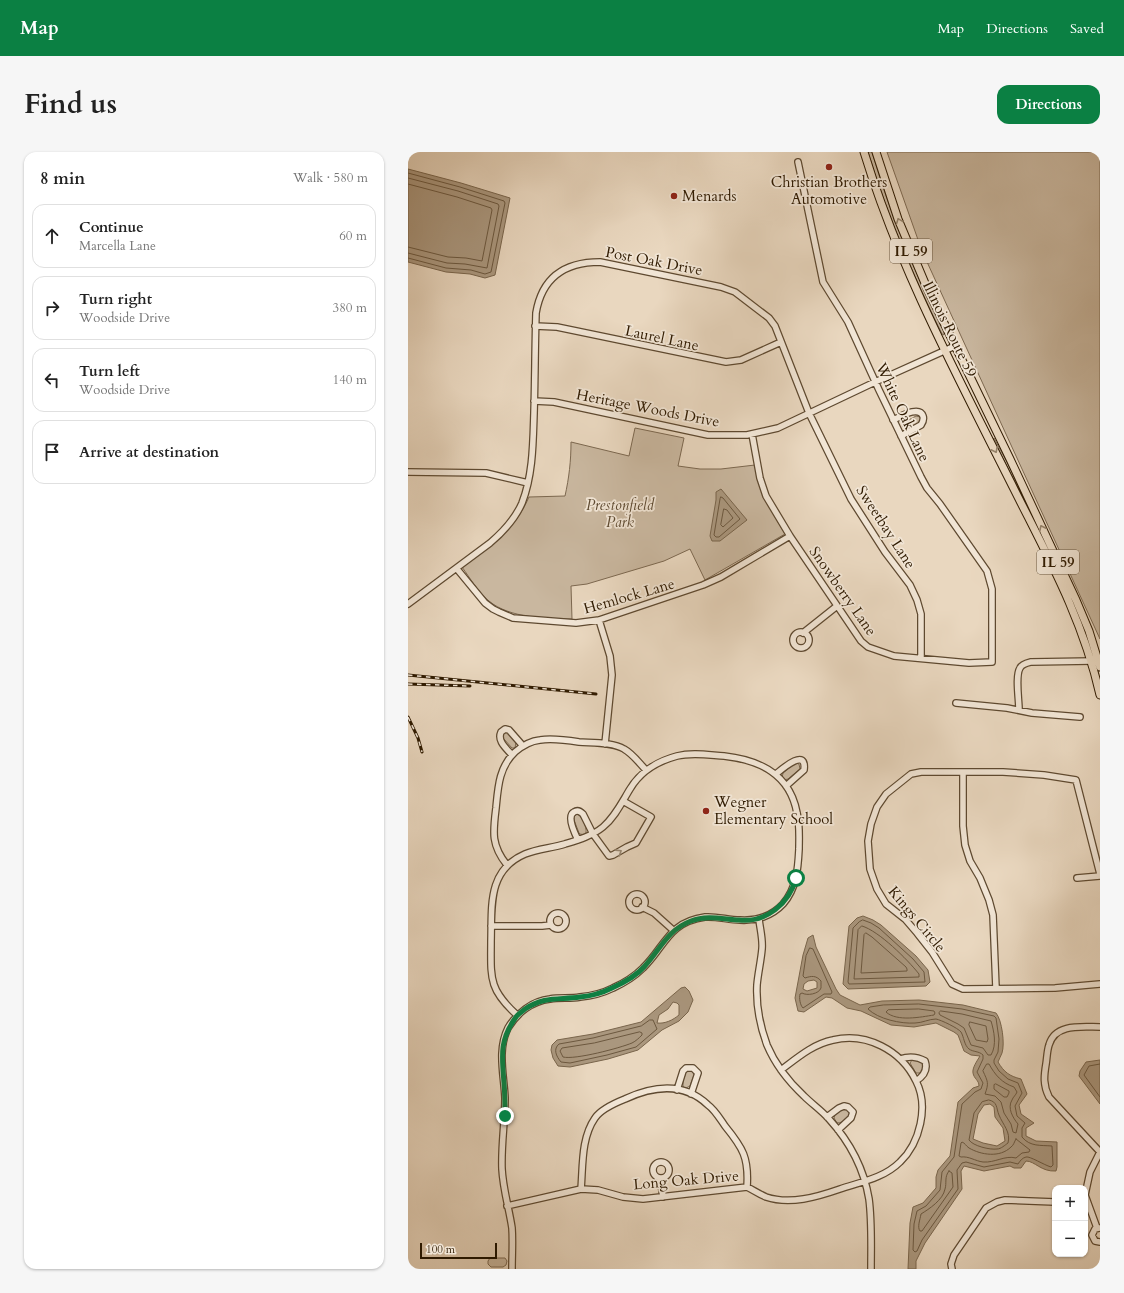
<!DOCTYPE html>
<meta charset="utf-8">
<style>
body{margin:0;font-family:Cardo,serif;background:#f6f6f6;color:#222}
.controls{position:absolute;right:12px;bottom:12px;display:grid;overflow:hidden;border-radius:8px;box-shadow:0 1px 3px #0004}
.controls button{width:36px;height:36px;display:grid;place-items:center;padding:0;border:0;border-bottom:1px solid #e0e0e0;background:#fff;color:#222;font:20px sans-serif}
.scale{position:absolute;left:12px;bottom:10px;width:77px;box-sizing:border-box;padding-left:4px;border:2px solid #2f1a00;border-top:0;font-size:11px;line-height:14px;white-space:nowrap;color:#2f1a00;-webkit-text-stroke:3px #f1e5d5;paint-order:stroke}
.stop{position:absolute;width:12px;height:12px;margin:-9px;border:3px solid #0b8043;border-radius:50%;background:#fff}
.stop.end{background:#0b8043;border-color:#fff;box-shadow:0 1px 4px #0008}
.list{margin:0;padding:0;list-style:none}
h2{display:flex;justify-content:space-between;align-items:center;height:52px;margin:0;padding:0 16px;font-size:17px}
h2 small{font-size:13px;font-weight:400;color:#767676}
.list li{display:grid;grid-template-columns:26px 1fr auto;gap:12px;align-items:center;box-sizing:border-box;height:64px;margin:0 8px 8px;padding:0 8px;border:1px solid #e0e0e0;border-radius:12px}
.list b{display:block;font-size:15px;white-space:nowrap}
.list p{margin:0;font-size:13px;white-space:nowrap;color:#767676}
.list em{font-size:13px;font-style:normal;color:#767676}
.icon{flex:none;width:22px;height:22px;fill:none;stroke:currentColor;stroke-width:2;stroke-linecap:round;stroke-linejoin:round}
.map{position:relative;flex:none;width:692px;height:1117px;overflow:hidden;border-radius:12px}
header{display:flex;align-items:center;gap:24px;box-sizing:border-box;height:56px;padding:0 20px;background:#0b8043;color:#fff}
header strong{font-size:19px}
nav{display:flex;gap:22px;margin-inline-start:auto;font-size:14px}
.intro{display:flex;align-items:center;justify-content:space-between;box-sizing:border-box;height:96px;padding:0 24px}
h1{margin:0;font-size:28px}
.button{padding:10px 18px;border-radius:12px;background:#0b8043;color:#fff;font-size:14px;font-weight:700}
main{display:flex;gap:24px;padding:0 24px}
aside{flex:1;background:#fff;border-radius:12px;box-shadow:0 1px 3px #0004}
.map>svg:first-child{display:block}
</style>
<header>
<strong>Map</strong>
<nav><a>Map</a><a>Directions</a><a>Saved</a></nav>
</header>
<div class="intro"><h1>Find us</h1><a class="button">Directions</a></div>
<main>
<aside>
<h2>8 min<small>Walk · 580 m</small></h2>
<ul class="list">
<li><svg class="icon" aria-label="ahead" viewBox="0 0 24 24"><path d="M12 20V5M6 11l6-6 6 6"/></svg><div><b>Continue</b><p>Marcella Lane</p></div><em>60 m</em></li>
<li><svg class="icon" aria-label="right" viewBox="0 0 24 24"><path d="M7 20v-9h11M14 6l5 5-5 5"/></svg><div><b>Turn right</b><p>Woodside Drive</p></div><em>380 m</em></li>
<li><svg class="icon" aria-label="left" viewBox="0 0 24 24"><path d="M17 20v-9H6M10 6l-5 5 5 5"/></svg><div><b>Turn left</b><p>Woodside Drive</p></div><em>140 m</em></li>
<li><svg class="icon" aria-label="arrive" viewBox="0 0 24 24"><path d="M6 21V4h12l-3 4 3 4H6"/></svg><div><b>Arrive at destination</b></div></li>
</ul>
</aside>
<div class="map">
<svg width="692" height="1117" viewBox="0 0 692 1117">
<rect width="100%" height="100%" fill="#e9d7bf"/>
<filter id="stains"><feTurbulence type="fractalNoise" baseFrequency=".005" numOctaves="4"/><feColorMatrix values="0 0 0 0 .2 0 0 0 0 .09 0 0 0 0 .02 0 0 0 .5 -.17"/></filter>
<radialGradient id="worn" r=".72"><stop offset=".6" stop-color="#630" stop-opacity="0"/><stop offset="1" stop-color="#630" stop-opacity=".3"/></radialGradient>
<path fill="#c9b79f" stroke="#7c6850" d="M460,0H464C482,62 507,121 536,179V183L534,182C505,123 479,63 460,0Z
M479,0H692V487L514,99Z
M508,264L512,265L513,270L500,276H497L495,275V271Z
M227,276L276,286L270,314L292,317H313L347,313L351,331L356,346L377,382L297,428L282,397L256,409L179,432L163,434L164,467C139,467 101,466 81,449C70,440 62,426 54,415C83,393 106,379 121,345L157,344C161,326 163,309 163,290L221,304Z
M586,286L599,310L622,357L621,358L585,287Z
M98,580L101,581L108,590L107,596H104L95,586V582Z
M388,611L391,612L392,617L380,627L376,628L374,626L375,621L386,612Z
M169,662C174,664 179,675 178,681L177,683L172,682L171,681L166,668V665Z
M507,907L514,910C516,915 516,918 512,921H508L502,911L504,908Z
M279,918H284L286,923L282,934L278,936L275,935V928Z
M436,956L441,959C443,966 435,971 429,971L426,966L427,962Z
M84,1106H97L99,1109L98,1113L95,1115H83L80,1112V1109L82,1106Z"/>
<path fill="#aa977e" stroke="#79654c" fill-rule="evenodd" d="M0,17L53,31L102,46L87,123L77,126L62,122L38,120L0,110Z
M313,337L339,368L312,389H304L302,384L308,348V340Z
M455,764L465,768L473,773L508,804L520,818L522,830L518,834L440,837L435,832L441,774L449,766Z
M405,783L408,795L428,837L432,843L452,853L474,849L511,848L555,853L588,861C594,868 597,892 594,901C593,904 591,907 590,910C596,920 601,924 613,927L619,942L611,953L613,962L626,971L618,976V984L628,989L649,990V1015L648,1019C633,1020 627,1009 618,1009L613,1016H606L602,1014L576,1019L556,1014L553,1019L554,1037L517,1091L508,1109V1117H500L502,1071L505,1055L515,1051L528,1036V1025L530,1018L542,1004L550,950L565,936L571,934C571,928 566,927 565,921C564,916 569,909 572,904L563,903L556,899L550,883L546,880L528,871L506,875L483,873L453,859L439,856L424,846L418,845L396,860L390,859L387,846L395,803L400,786ZM406,828L409,830V836L399,839L395,837L396,832L400,829ZM582,952L586,955L587,965L595,976L597,989L589,994L575,991L565,987L570,962L576,953Z
M277,835L281,839L285,848L280,860L271,869L254,878L230,898L200,907L162,915L150,914L145,906L143,898L144,893L149,888L185,882L233,870L273,836ZM265,850L269,851L271,853V863C265,868 257,872 249,871L251,863L260,857Z
M692,908V952L671,924L672,919L678,910Z"/>
<g fill="none" stroke-linecap="round" stroke-linejoin="round">
<path stroke="#6c583f" stroke-width="1" d="M0,21L52,35L96,49L97,51L83,120L77,122L63,118L38,116L0,106
M0,26L50,39L90,52L91,54L79,116L57,112L39,111L0,101
M0,32L49,45L83,56L84,58L74,109L58,106L40,105L0,95
M313,345L315,346L332,367L311,385H308L306,383L312,347Z
M316,357L319,358L325,366L315,375L313,373Z
M455,768L463,771L471,776L505,807L516,820L517,830L441,832L440,830L445,776L451,770Z
M454,774C471,779 499,807 511,822V825L446,827L450,778Z
M458,781L464,785L498,815L499,817V819L453,821L456,783Z
M402,796L405,797L424,840L423,842H416L395,856C392,853 391,846 392,842L394,841C399,844 411,842 413,836C413,834 413,830 413,829C408,823 403,824 397,826L395,824L398,804Z
M511,852L554,857L586,864L588,866L591,887L590,900L586,908V911L591,919L600,927L610,931L614,941L607,954L609,964L617,971L614,976V985C622,995 633,993 644,994L645,1013L643,1015C636,1013 622,1004 618,1005C614,1006 612,1009 610,1012L602,1010L576,1015L558,1010L554,1011L549,1018L550,1037L514,1088L509,1099L507,1100L505,1098L506,1072L509,1059L518,1054L532,1038L534,1020L546,1005L554,952L567,940L573,937L575,931L569,920L575,907V903C571,899 565,900 561,897C556,893 556,885 553,880C550,876 533,868 528,867C521,867 514,871 507,871C493,872 470,867 460,857L462,855L475,853Z
M511,857L526,859L527,861L526,863C513,865 489,870 478,860L480,858Z
M533,859L554,862L583,869C586,879 589,893 583,903H580L575,896L563,893L556,876L550,872L532,863L531,861Z
M242,868H245L249,877L228,895L199,903L162,911L153,910C148,904 145,897 151,892L185,886L233,874Z
M562,870L578,874L580,887L579,890L568,888L561,873Z
M232,880L234,881V883C231,886 228,889 224,891C212,896 167,908 155,905L152,899L154,896L186,891Z
M579,912H581C587,923 594,931 606,935L609,940C608,943 605,945 604,948C599,956 605,966 610,972L608,981L605,980L603,972L596,961L593,950L587,944L577,942C581,931 580,930 575,919Z
M692,912L681,914L676,923L692,945
M588,932L601,939V941L599,945H596L586,937V933Z
M581,948C590,950 588,956 591,963C595,973 603,980 600,991C597,993 593,997 589,997C582,998 565,994 561,988L566,961L574,950Z
M608,987L622,998L621,1000L614,1001L608,1006C597,1003 587,1011 575,1010C567,1009 561,1004 553,1005L551,1004L553,991L554,990C557,991 558,994 561,996C573,1003 592,1006 603,995C606,993 606,990 608,987Z
M541,1019L544,1021L545,1035L514,1079H512C509,1075 512,1068 513,1062C521,1057 535,1048 537,1037C539,1031 536,1025 541,1019Z"/>
<g stroke="#5e4930" stroke-width="8">
<path id="minor" d="M127,174L149,175L318,210L333,208L373,190
M126,249L146,250L300,283H339L370,276L467,230L547,194
M485,268C492,265 511,253 515,264C516,267 515,270 513,273L493,284
M344,282L352,326L358,344L382,384L453,489L460,495L486,504L561,511L584,510V437L579,419L532,352L519,336L513,325L471,238L440,170L415,130L390,10
M0,320L78,321L120,331
M49,417L77,451L85,457L91,460L105,466L168,471L191,468L295,433L313,425L382,384
M0,452L82,391C95,380 107,367 114,351C125,323 125,291 126,261C127,228 127,194 128,161C134,125 157,110 192,110L313,135L327,140L361,166L367,174L401,261L443,347L477,400L502,433L509,448L513,462V506
M191,468L202,504L204,523L197,592
M385 488a8 8 0 1 1 16 0a8 8 0 1 1-16 0Z
M395,481L429,454
M548,551L599,556L624,561L672,565
M611,558C611,547 607,524 612,516C614,512 619,511 623,510L684,509
M104,603C98,596 89,589 93,580L97,577L101,578L115,594
M555,621V674L557,693L562,709L572,726L581,748L585,763L588,836
M368,622C374,617 399,595 396,618L378,634
M170,688C167,682 158,664 166,660C169,658 172,659 175,662L185,682L201,704L205,703L219,695L228,691L243,665L215,649
M99,713C83,693 85,680 88,656C90,635 91,615 107,600C114,594 122,589 132,588C145,586 158,588 171,590C184,591 205,590 216,597C225,602 231,611 238,618
M692,722L668,628L636,623L595,620H513L503,622L478,642L469,655L463,672L460,689L462,717L469,737L478,752L497,767L509,781L524,800L544,832L555,837L647,836L692,832
M669,726L692,724
M221 750a8 8 0 1 1 16 0a8 8 0 1 1-16 0Z
M234,755L246,761L265,778
M142 769a8 8 0 1 1 16 0a8 8 0 1 1-16 0Z
M351,767C352,777 355,787 354,797C353,809 350,821 349,833C348,853 352,874 359,893C367,912 381,930 396,944C404,952 413,958 421,967C441,989 456,1017 461,1047C464,1070 463,1094 463,1117
M83,774H134L143,773
M492,907C501,904 508,904 517,909C520,918 516,924 508,929
M269,938L275,919L278,916H285L290,921L283,942
M419,965L431,956L436,954L440,955L445,960L443,966L430,978
M692,1000L641,945C635,933 636,924 638,912C639,906 639,899 641,893C647,871 674,875 692,875
M245 1018a8 8 0 1 1 16 0a8 8 0 1 1-16 0Z
M252,1026L255,1045
M173,1037C175,1014 173,986 187,966C193,957 207,951 217,947C245,934 276,930 300,953C307,958 312,967 317,974C335,996 341,1006 339,1035
M677,1043L682,1020L692,1000
M677,1043L689,1076
M99,1054L173,1037L190,1038L215,1045L235,1047L339,1035C345,1038 351,1042 358,1045C382,1053 409,1045 432,1037C453,1030 476,1026 492,1010C512,991 521,954 508,929C493,898 458,880 425,888C405,892 389,906 373,918
M692,1076L687,1077L684,1083L687,1089L692,1090
M104,1117C104,1103 105,1089 104,1076C101,1056 95,1037 94,1017C93,994 97,970 97,946C96,923 89,898 100,876C109,861 124,849 142,847C152,845 162,847 172,845C183,844 195,841 205,836C216,831 227,824 235,816C257,795 260,770 297,765C309,764 320,768 332,768C348,769 364,764 375,752C389,736 390,716 391,697C391,685 392,673 389,661C382,622 352,608 316,604C301,603 284,600 269,604C250,609 232,620 222,637C214,650 207,665 195,675C184,684 170,688 157,692C144,696 129,697 117,702C79,718 84,755 83,789C83,825 80,837 109,863
M544,1117L543,1112L546,1103L578,1056L589,1050L597,1048L647,1050"/>
</g>
<g stroke="#2f1a00" stroke-width="9">
<path id="major" d="M456,0C492,118 551,227 606,337C640,405 675,467 692,543
M468,0L490,67L519,136L602,307L668,448L681,479L692,515"/>
</g>
<use href="#minor" stroke="#f1e5d5" stroke-width="5.5"/>
<use href="#major" stroke="#e9d7bf" stroke-width="7"/>
<g stroke="#2f1a00" stroke-width="3">
<path id="rail" d="M0,523L188,542
M0,532L62,534
M0,565L10,586L14,600"/>
</g>
<use href="#rail" stroke="#f1e5d5" stroke-width="1.5" stroke-dasharray="4.5" stroke-linecap="butt"/>
</g>
<defs><path id="oneway-chevron" d="M-2-3.5L2.5 0L-2 3.5" fill="none" stroke-width="1.6" stroke-linecap="round" stroke-linejoin="round"/></defs>
<g stroke="#958269">
<use href="#oneway-chevron" transform="translate(491 69) rotate(-111)"/>
<use href="#oneway-chevron" transform="translate(587 298) rotate(63)"/>
<use href="#oneway-chevron" transform="translate(634 376) rotate(-116)"/>
</g>
<use stroke="#9a8a75" href="#oneway-chevron" transform="translate(211 700) rotate(-32)"/>
<g fill="none" stroke-linecap="round" stroke-linejoin="round">
<path stroke="#0b8043" stroke-width="5" d="M97,964C97,953 97,942 96,931C94,905 91,888 108,865C110,862 114,860 117,857C136,844 151,848 172,845C183,844 194,841 204,836C215,831 228,824 236,815C252,798 259,778 283,769C299,763 314,767 331,768C358,771 381,752 388,726"/>
</g>
<g fill="#8f2418" stroke="#f1e5d5" stroke-width="1.5">
<circle cx="421" cy="15" r="4"/>
<circle cx="266" cy="44" r="4"/>
<circle cx="298" cy="659" r="4"/>
</g>
<g text-anchor="middle" dominant-baseline="central" stroke-width="3.5" stroke-linejoin="round" paint-order="stroke">
<g fill="#f1e5d5" stroke="#695740" stroke-width="1">
<rect x="482" y="87" width="42" height="24" rx="3"/>
<rect x="629" y="398" width="42" height="24" rx="3"/>
</g>
<g font-size="14" font-weight="bold" fill="#2f1a00">
<text x="503" y="99">IL 59</text>
<text x="650" y="410">IL 59</text>
</g>
<g font-size="15" fill="#2f1a00" stroke="#f1e5d5" text-anchor="start">
<text x="421" y="30" text-anchor="middle">Christian Brothers<tspan x="421" dy="17">Automotive</tspan></text>
<text x="274" y="44">Menards</text>
<text x="306" y="650">Wegner<tspan x="306" dy="17">Elementary School</tspan></text>
</g>
<g font-size="15" fill="#2f1a00" stroke="#f1e5d5">
<text transform="translate(246 109) rotate(11)">Post Oak Drive</text>
<text transform="translate(542 177) rotate(64)">Illinois Route 59</text>
<text transform="translate(254 186) rotate(12)">Laurel Lane</text>
<text transform="translate(240 256) rotate(11)">Heritage Woods Drive</text>
<text transform="translate(495 260) rotate(65)">White Oak Lane</text>
<text transform="translate(478 375) rotate(57)">Sweetbay Lane</text>
<text transform="translate(435 439) rotate(55)">Snowberry Lane</text>
<text transform="translate(221 444) rotate(-16)">Hemlock Lane</text>
<text transform="translate(509 767) rotate(50)">Kings Circle</text>
<text transform="translate(278 1028) rotate(-5)">Long Oak Drive</text>
</g>
<g font-size="15" font-style="italic" fill="#5d4930" stroke="#f1e5d5">
<text x="212" y="353">Prestonfield<tspan x="212" dy="17">Park</tspan></text>
</g>
</g>
<rect width="100%" height="100%" filter="url(#stains)"/>
<rect width="100%" height="100%" fill="url(#worn)"/>
</svg>
<div class="controls">
<button>+</button>
<button>−</button>
</div>
<div class="scale">100 m</div>
<div class="stop" style="left:388px;top:726px"></div>
<div class="stop end" style="left:97px;top:964px"></div>
</div>
</main>
